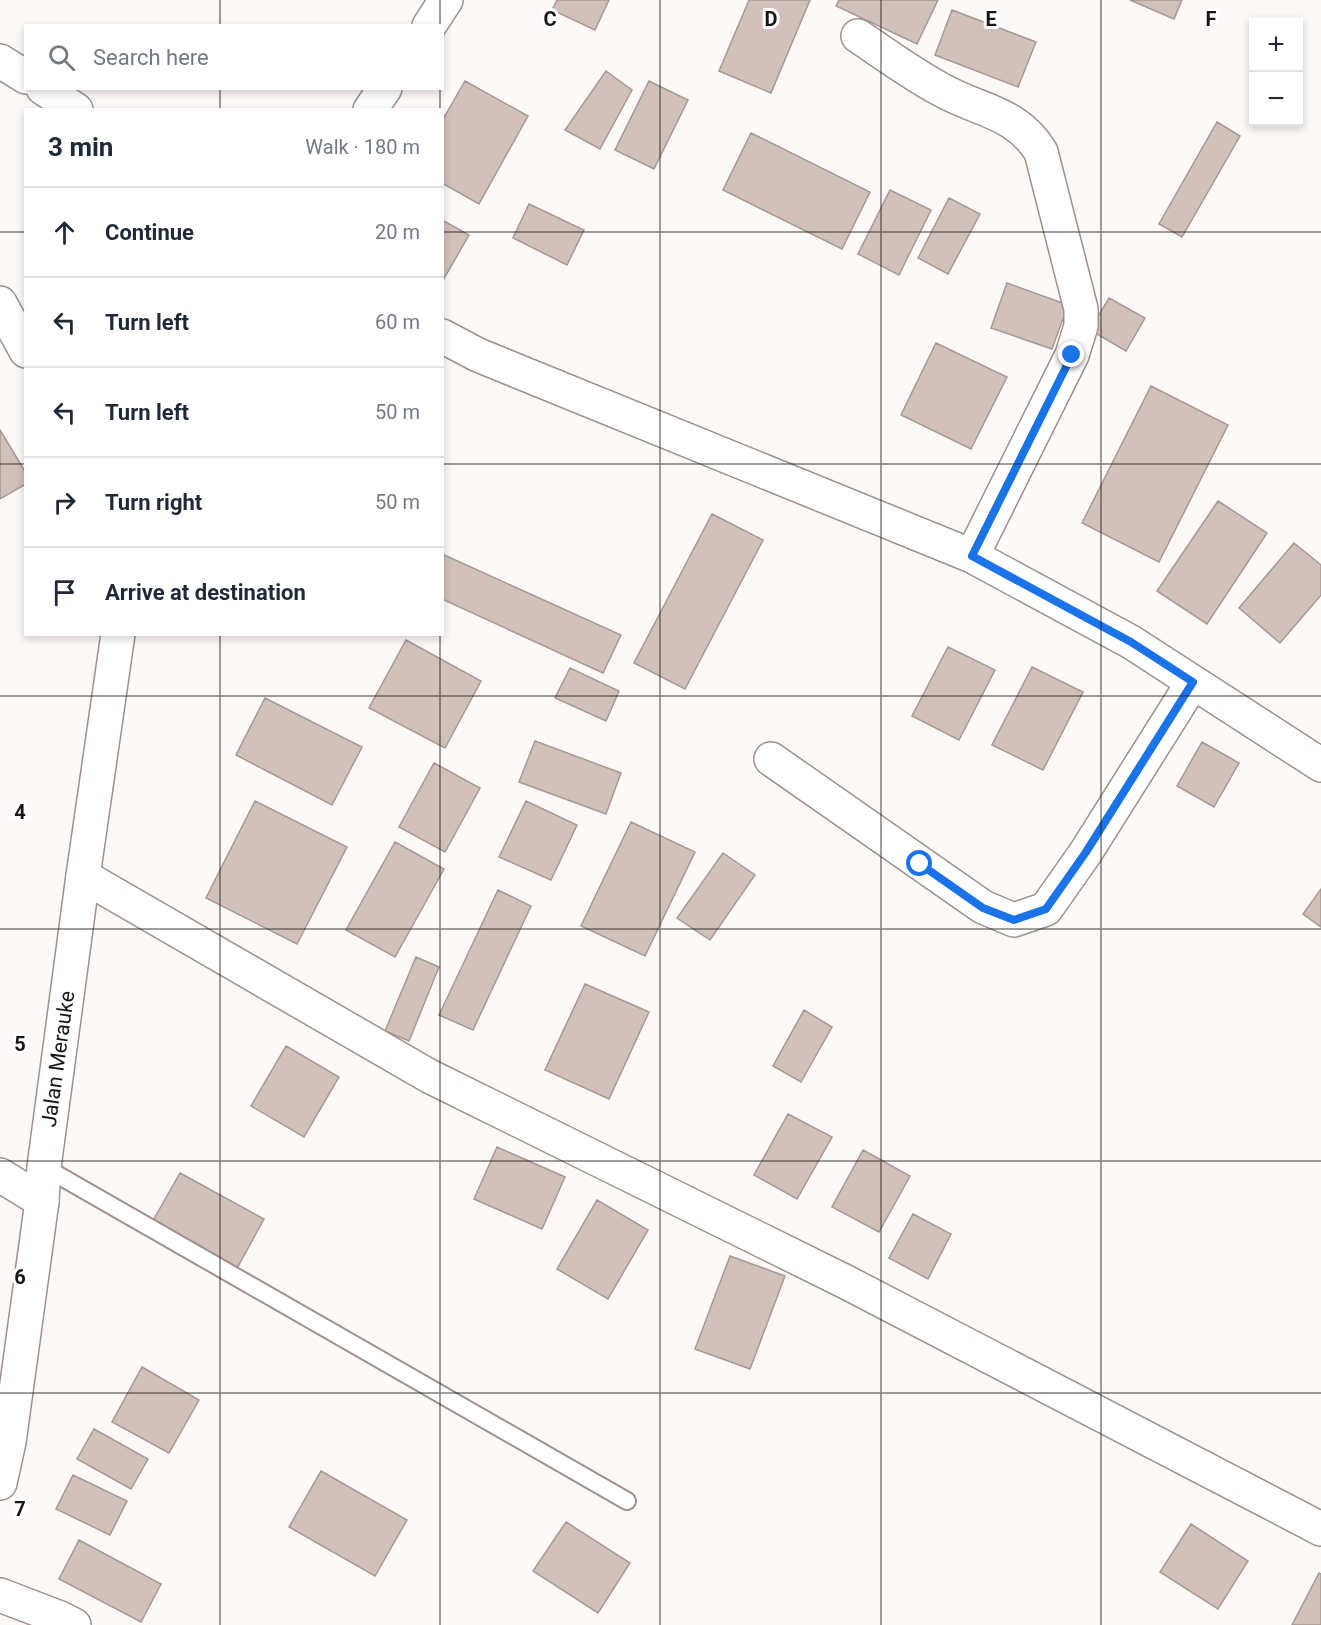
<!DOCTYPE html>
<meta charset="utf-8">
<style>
body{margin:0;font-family:Roboto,sans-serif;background:#f2f2f3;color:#1f2937}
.controls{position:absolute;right:18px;top:18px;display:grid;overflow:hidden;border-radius:0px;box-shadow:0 3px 9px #0003}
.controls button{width:54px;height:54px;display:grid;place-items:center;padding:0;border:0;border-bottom:2px solid #e0e1e3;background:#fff;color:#1f2937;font:30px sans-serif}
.stop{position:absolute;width:18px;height:18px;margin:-14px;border:4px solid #1a73e8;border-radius:50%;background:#fff}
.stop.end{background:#1a73e8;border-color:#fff;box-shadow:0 2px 6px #0008}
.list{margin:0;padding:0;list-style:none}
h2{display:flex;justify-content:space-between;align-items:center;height:78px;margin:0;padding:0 24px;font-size:26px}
h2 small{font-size:20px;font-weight:400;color:#747a83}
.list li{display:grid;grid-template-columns:39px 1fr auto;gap:18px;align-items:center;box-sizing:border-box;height:90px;padding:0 24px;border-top:2px solid #e0e1e3}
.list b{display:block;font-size:22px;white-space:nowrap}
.list em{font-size:20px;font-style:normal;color:#747a83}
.icon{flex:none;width:33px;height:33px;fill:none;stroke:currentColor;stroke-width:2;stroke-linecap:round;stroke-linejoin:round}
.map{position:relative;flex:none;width:1321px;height:1625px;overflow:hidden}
.search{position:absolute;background:#fff;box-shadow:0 3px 9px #0003;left:24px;top:24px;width:420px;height:66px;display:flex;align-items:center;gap:15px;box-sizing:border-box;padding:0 21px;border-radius:0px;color:#747a83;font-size:22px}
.panel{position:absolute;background:#fff;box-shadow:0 3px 9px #0003;left:24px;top:108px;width:420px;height:528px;border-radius:0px}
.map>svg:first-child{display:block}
</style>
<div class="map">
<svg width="1321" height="1625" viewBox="0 0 1321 1625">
<rect width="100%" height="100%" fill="#fdf9f8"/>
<path fill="#d2c1ba" stroke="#a89892" stroke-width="1.5" d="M557,0H609L595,30L552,10Z
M749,0H810L771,93L719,71Z
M839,0H938L917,44L836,6Z
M1130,0H1182L1174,19Z
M952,10L1036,42L1018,87L935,55Z
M606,71L632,90L600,149L565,130Z
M465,81L528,116L479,204L442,183V121Z
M649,81L688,100L654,169L615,150Z
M1217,122L1240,136L1182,237L1159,224Z
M751,133L870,192L842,249L723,190Z
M890,190L931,210L899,275L858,254Z
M949,198L980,214L948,274L918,258Z
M529,204L584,230L567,265L513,238Z
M442,220L469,235L442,282Z
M1007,283L1068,305L1052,349L991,328Z
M1109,298L1145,318L1126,351L1090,330Z
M936,343L1007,377L971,449L901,415Z
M1151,386L1228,425L1159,562L1082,523Z
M0,430L26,473V484L0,499Z
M1218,501L1267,533L1207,624L1157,591Z
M712,514L763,540L685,689L634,663Z
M1294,543L1321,565V595L1280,643L1239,608Z
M442,554L621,635L603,673L442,599Z
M406,640L481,681L445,748L369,708Z
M948,647L995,670L959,740L912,716Z
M1032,667L1083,692L1043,770L992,745Z
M570,668L619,691L606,721L555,698Z
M265,698L362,747L332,805L236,755Z
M535,741L621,773L606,814L519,782Z
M1202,742L1239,763L1214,807L1177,786Z
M434,763L480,788L445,852L399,827Z
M255,801L347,847L297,944L206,898Z
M526,801L577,825L551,880L499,857Z
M631,822L695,852L645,956L581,926Z
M395,842L444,869L395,957L346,930Z
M723,853L755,875L710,940L677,918Z
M1321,889V927L1303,914Z
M498,890L531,906L473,1030L439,1015Z
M416,957L439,967L409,1041L385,1031Z
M585,984L649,1012L609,1099L545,1070Z
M804,1010L832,1027L801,1082L773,1066Z
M286,1046L339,1077L304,1137L251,1106Z
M788,1114L832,1137L797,1199L754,1175Z
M497,1147L565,1177L542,1229L474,1199Z
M863,1150L910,1176L879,1232L832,1207Z
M180,1173L264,1219L235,1272L150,1226Z
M597,1200L648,1230L608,1299L557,1269Z
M913,1214L951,1234L928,1279L889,1258Z
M730,1256L785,1276L750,1369L695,1349Z
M142,1367L199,1400L169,1453L112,1422Z
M94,1429L148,1459L131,1489L77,1459Z
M321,1471L407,1520L375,1576L289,1527Z
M73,1475L127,1501L110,1535L56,1509Z
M566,1522L630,1563L598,1613L533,1571Z
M1191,1524L1248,1561L1218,1609L1160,1572Z
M79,1540L161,1584L141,1622L59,1579Z
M1319,1573L1321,1574V1625H1292Z"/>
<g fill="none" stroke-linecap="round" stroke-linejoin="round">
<g stroke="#a0908a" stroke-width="20">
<path id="lane" d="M44,1167L627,1501"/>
</g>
<g stroke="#a0908a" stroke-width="36">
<path id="street" d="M429,26L446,0
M858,36C885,54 912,74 940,89C978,111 1016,111 1041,152L1081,309V326L1072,355L972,556
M0,61L26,77
M43,88L76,110
M370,110L385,88
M442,336L478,355L972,556L1131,642L1321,765
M771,759L983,907L1014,920L1046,909L1086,852L1193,682
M83,876L429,1076L846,1282L1321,1529
M0,1175L42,1201
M0,1595L60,1618L74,1625"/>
</g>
<g stroke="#a0908a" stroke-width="36">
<path id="secondary" d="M0,303L26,351
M0,1483L9,1442L42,1201L44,1167L83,876L118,634"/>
</g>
<use href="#lane" stroke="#fff" stroke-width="16"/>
<use href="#street" stroke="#fff" stroke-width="33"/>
<use href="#secondary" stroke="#fff" stroke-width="33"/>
</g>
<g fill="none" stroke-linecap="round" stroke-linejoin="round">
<path stroke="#1a73e8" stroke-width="8" d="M920,864L983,908L1014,920L1046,909L1086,852L1193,682L1131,642L972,556L1072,355"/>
</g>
<path fill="none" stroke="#1a1412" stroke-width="1.5" stroke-opacity="0.55" d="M220,0V26M440,0V26M660,0V1625M881,0V1625M1101,0V1625M220,88V110M440,88V110M0,232H26M442,232H1321M0,464H26M442,464H1321M220,634V1625M440,634V1625M0,696H1321M0,929H1321M0,1161H1321M0,1393H1321"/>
<g text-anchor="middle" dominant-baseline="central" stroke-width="6" stroke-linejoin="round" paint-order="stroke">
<g font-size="21" fill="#1a1412" stroke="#fff">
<text transform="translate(58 1059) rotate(-82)">Jalan Merauke</text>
</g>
</g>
<g font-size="20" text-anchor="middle" font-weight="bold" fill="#1a1412" stroke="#fff" stroke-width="6" stroke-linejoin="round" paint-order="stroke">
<text x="550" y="26">C</text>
<text x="771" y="26">D</text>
<text x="991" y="26">E</text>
<text x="1211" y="26">F</text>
<text x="20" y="819">4</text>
<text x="20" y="1051">5</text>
<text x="20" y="1284">6</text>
<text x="20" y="1516">7</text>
</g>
</svg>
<div class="controls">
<button>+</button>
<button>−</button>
</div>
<div class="stop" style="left:920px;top:864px"></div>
<div class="stop end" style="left:1072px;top:355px"></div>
<div class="search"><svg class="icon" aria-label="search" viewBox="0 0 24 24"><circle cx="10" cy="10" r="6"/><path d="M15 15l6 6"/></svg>Search here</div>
<section class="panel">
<h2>3 min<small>Walk · 180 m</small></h2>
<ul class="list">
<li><svg class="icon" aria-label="ahead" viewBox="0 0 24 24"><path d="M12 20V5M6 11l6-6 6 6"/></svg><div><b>Continue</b></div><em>20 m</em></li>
<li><svg class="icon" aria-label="left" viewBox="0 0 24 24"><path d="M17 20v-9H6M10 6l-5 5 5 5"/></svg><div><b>Turn left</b></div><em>60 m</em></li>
<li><svg class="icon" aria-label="left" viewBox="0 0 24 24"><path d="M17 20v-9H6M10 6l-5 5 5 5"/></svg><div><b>Turn left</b></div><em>50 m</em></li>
<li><svg class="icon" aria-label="right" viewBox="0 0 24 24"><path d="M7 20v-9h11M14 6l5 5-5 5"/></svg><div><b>Turn right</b></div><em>50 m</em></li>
<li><svg class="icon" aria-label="arrive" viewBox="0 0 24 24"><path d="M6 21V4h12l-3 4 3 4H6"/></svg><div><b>Arrive at destination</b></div></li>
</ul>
</section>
</div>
